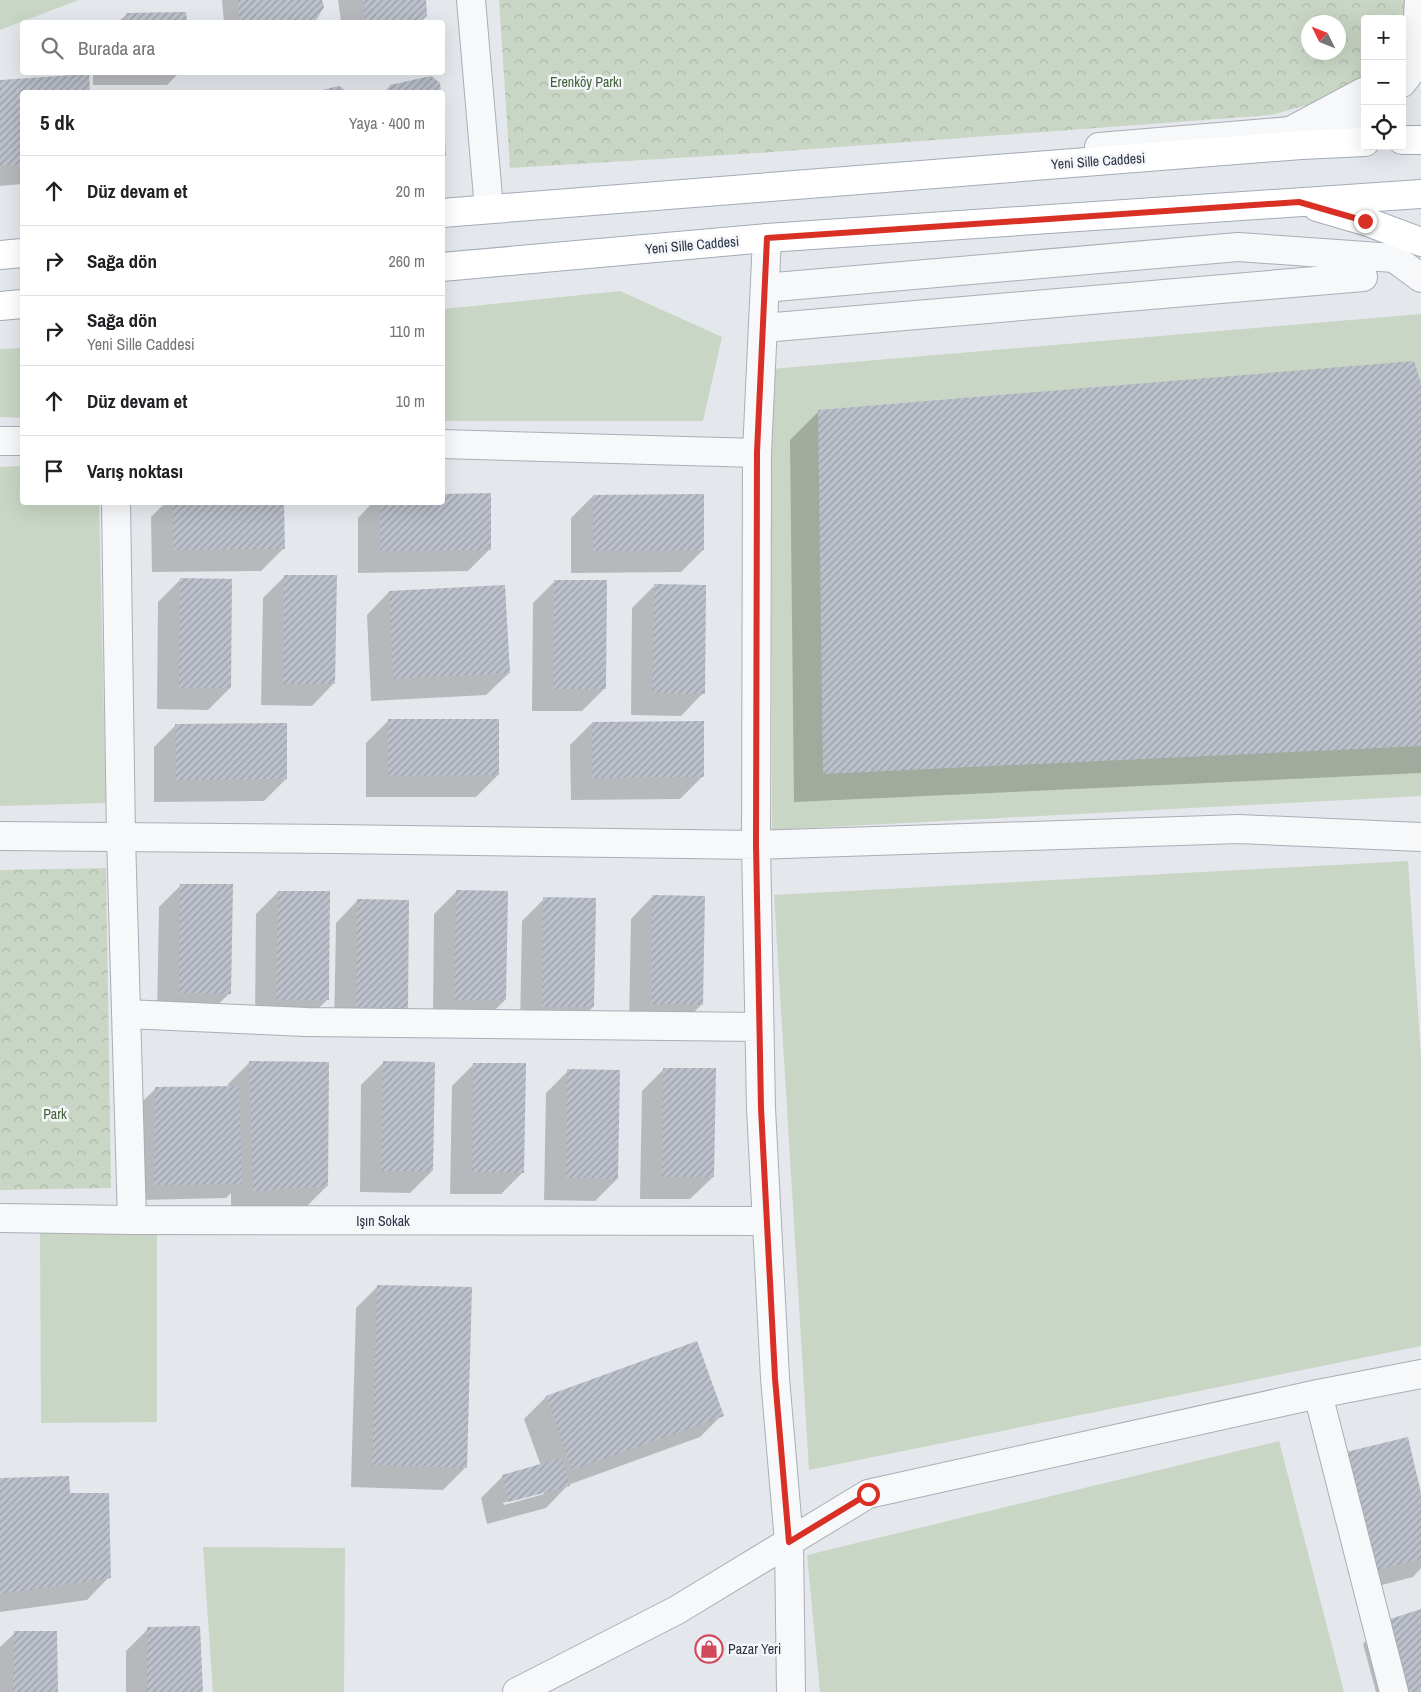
<!DOCTYPE html>
<html lang="tr">
<meta charset="utf-8">
<style>
body{margin:0;font-family:"Archivo Narrow",sans-serif;background:#f6f6f6;color:#202124}
.controls{position:absolute;right:15px;top:15px;display:grid;overflow:hidden;border-radius:5px;box-shadow:0 5px 20px #0002}
.controls button{width:45px;height:45px;display:grid;place-items:center;padding:0;border:0;border-bottom:1px solid #e0e0e0;background:#fff;color:#202124;font:25px sans-serif}
.compass{position:absolute;left:1301px;top:15px;width:45px;height:45px;border-radius:50%;background:#fff;box-shadow:0 5px 20px #0002;rotate:313deg}
.stop{position:absolute;width:15px;height:15px;margin:-11px;border:4px solid #d93025;border-radius:50%;background:#fff}
.stop.end{background:#d93025;border-color:#fff;box-shadow:0 1px 5px #0008}
.list{margin:0;padding:0;list-style:none}
h2{display:flex;justify-content:space-between;align-items:center;height:65px;margin:0;padding:0 20px;font-size:21px}
h2 small{font-size:16px;font-weight:400;color:#757577}
.list li{display:grid;grid-template-columns:32px 1fr auto;gap:15px;align-items:center;box-sizing:border-box;height:70px;padding:0 20px;border-top:1px solid #e0e0e0}
.list b{display:block;font-size:19px;white-space:nowrap}
.list p{margin:0;font-size:16px;white-space:nowrap;color:#757577}
.list em{font-size:16px;font-style:normal;color:#757577}
.icon{flex:none;width:28px;height:28px;fill:none;stroke:currentColor;stroke-width:2;stroke-linecap:round;stroke-linejoin:round}
.map{position:relative;flex:none;width:1421px;height:1692px;overflow:hidden}
.search{position:absolute;background:#fff;box-shadow:0 5px 20px #0002;left:20px;top:20px;width:425px;height:55px;display:flex;align-items:center;gap:12px;box-sizing:border-box;padding:0 18px;border-radius:5px;color:#757577;font-size:19px}
.panel{position:absolute;background:#fff;box-shadow:0 5px 20px #0002;left:20px;top:90px;width:425px;height:415px;border-radius:5px}
.map>svg:first-child{display:block}
</style>
<div class="map">
<svg width="1421" height="1692" viewBox="0 0 1421 1692">
<defs>
<pattern id="forest-crowns" width="20" height="18" patternUnits="userSpaceOnUse" patternTransform="scale(1.25)"><rect width="20" height="18" fill="#c9d6c5"/><path d="M2 6a3 3 0 1 1 6 0M12 15a3 3 0 1 1 6 0" fill="none" stroke="#adb8ab"/></pattern>
<pattern id="building-hatch" width="6" height="6" patternUnits="userSpaceOnUse" patternTransform="scale(1.25)"><rect width="6" height="6" fill="#bbc0ca"/><path d="M-1 1l2-2M0 6l6-6M5 7l2-2" fill="none" stroke="#989da6"/></pattern>
</defs>
<rect width="100%" height="100%" fill="#e4e7ec"/>
<path fill="#c9d6c5" d="M0,0H79L0,30Z
M620,291L722,337L703,421H443V309Z
M1421,314V796L772,830L771,369Z
M22,348V418L0,417V349Z
M22,466V502L99,503L106,803L0,806V467Z
M1408,861L1421,1057V1346L809,1470L774,895Z
M157,1232V1422L41,1423L40,1233Z
M1279,1441L1344,1692H820L807,1555Z
M203,1547L345,1548L344,1692H213Z"/>
<path fill="url(#forest-crowns)" fill-rule="evenodd" d="M499,0H1419L1402,38V19H1365V82L1344,95L1271,115L759,153L510,168ZM1308,22H1338V52H1308Z
M106,868L111,1188L0,1190V870Z"/>
<path fill="#0003" fill-rule="evenodd" d="M222,0H321L323,7L314,22H224Z
M338,0H424L426,15L419,22H341Z
M185,13L187,22H118L127,14Z
M93,72H180L167,85H93Z
M88,76L89,92H22V184L0,186V81Z
M439,84L440,92H384L390,86Z
M339,87L346,92H317Z
M1421,387V773L794,802L790,440L819,411Z
M593,496L703,550L681,572L571,573V518Z
M166,502H283V549L261,571L152,572L151,517Z
M373,502H442L490,549L468,571L358,573V518Z
M285,576L334,683L312,706L261,705L263,598Z
M181,579L230,688L208,710L157,709L158,602Z
M555,581L604,689L582,711H532L533,603Z
M655,585L703,693L681,716L631,715L632,608Z
M504,586L509,673L486,695L371,701L367,615L389,592Z
M388,721L498,775L476,797H366V743Z
M592,723L702,777L680,799L571,800L570,745Z
M176,725L286,779L264,801L154,802V747Z
M181,885L230,993L207,1015H157L159,907Z
M278,892L327,1000L305,1022L255,1021L256,914Z
M456,892L505,1000L483,1022L433,1021L434,914Z
M653,896L702,1004L680,1026H629L631,919Z
M544,899L593,1007L571,1029L520,1028L522,921Z
M358,900L407,1008L384,1031L334,1030L336,923Z
M250,1062L327,1186L305,1208L231,1212V1193L226,1198L140,1200L141,1103L156,1088H228V1084Z
M383,1063L432,1171L410,1193L360,1192L361,1085Z
M474,1064L523,1172L501,1194H450L452,1086Z
M664,1069L713,1177L690,1199H640L642,1091Z
M568,1071L617,1179L595,1201L544,1200L546,1093Z
M378,1286L465,1468L443,1490L351,1487L356,1308Z
M696,1343L722,1415L700,1437L568,1485L546,1508L487,1524L481,1498L503,1476L541,1466L524,1419L546,1397ZM544,1492V1494L504,1505L503,1503Z
M0,1479L109,1577L87,1600L0,1612Z
M1421,1498V1568L1413,1577L1355,1592Z
M1421,1611V1692H1376L1363,1644L1385,1622Z
M148,1629L202,1692H126V1651Z
M15,1633L56,1692H0V1647Z"/>
<path fill="url(#building-hatch)" d="M238,0H322L324,7L315,22H239Z
M363,0H426L427,16L420,22H365Z
M186,12L187,22H128L126,13Z
M89,74L90,92H22V164L0,166V80Z
M431,76L440,83L441,92H390V85Z
M339,86L348,92H314Z
M442,127H444L446,155L442,159Z
M1414,361L1421,383V746L823,774L818,410Z
M491,493V550L380,551V502H442V494Z
M704,494V550L593,551V495Z
M173,502H284L285,549L173,550Z
M284,575H337L335,684H283Z
M180,578L232,579L231,688H179Z
M554,580H607L606,689H553Z
M654,584L706,585L705,694L652,693Z
M505,585L510,673L393,679L389,591Z
M388,719H499V775L388,776Z
M704,721V777L592,778V722Z
M287,723V779L176,780L175,724Z
M180,884H233L231,994L179,993Z
M456,890L508,891L506,1000H454Z
M278,891H330L329,1000H276Z
M652,895L705,896L703,1005L651,1004Z
M543,897L596,898L594,1007H542Z
M357,899L409,900L408,1009L356,1008Z
M249,1061L329,1062L328,1186L253,1191Z
M383,1061L435,1062L433,1171H381Z
M473,1063H526L524,1173L472,1172Z
M663,1068H716L714,1177H662Z
M567,1069L620,1070L618,1179L566,1178Z
M239,1086L242,1184L154,1185L155,1087Z
M377,1285L472,1287L467,1468L372,1465Z
M697,1341L724,1416L572,1470L546,1396Z
M1408,1437L1421,1493V1559L1377,1570L1346,1452Z
M562,1458L570,1486L509,1502L502,1475Z
M69,1476L70,1493H109L111,1578L0,1594V1478Z
M1421,1609V1692H1404L1384,1621Z
M200,1626L203,1692H147V1627Z
M14,1631H57L58,1692H13Z"/>
<g fill="none" stroke-linecap="round" stroke-linejoin="round">
<g stroke="#a9aeb7" stroke-width="30">
<path id="minor" d="M471,0L489,209
M1402,53L1417,30L1419,0
M1402,83L1421,58
M1308,142L1352,125L1365,116
M1099,147L1290,131L1365,91
M767,238L757,453L756,845L761,1108L775,1378L789,1542L791,1692
M775,287L1238,247L1394,258L1421,278
M763,328L1363,277
M0,441H22
M442,444L757,453
M116,502L121,837L132,1220
M0,836L335,839L756,845L1239,829L1421,837
M126,1014L306,1022L759,1027
M0,1218L132,1220L767,1221
M1318,1394L1394,1692
M517,1692L677,1610L868,1494L1318,1394L1421,1374"/>
</g>
<g stroke="#a3abb8" stroke-width="30">
<path id="major" d="M1402,140H1421
M1317,207L1365,221L1421,242
M442,213L1301,145L1365,142
M0,255L22,253
M442,267L767,238L1421,194
M0,306L22,304"/>
</g>
<use href="#minor" stroke="#f7f8fa" stroke-width="28"/>
<use href="#major" stroke="#fff" stroke-width="28"/>
</g>
<g fill="none" stroke-linecap="round" stroke-linejoin="round">
<path stroke="#d93025" stroke-width="6" d="M868,1494L789,1542L775,1378L761,1108L756,845L757,452L767,238L1299,202L1365,221"/>
</g>
<defs>
<g id="shop-ring" transform="scale(1.4375)"><circle r="9.5" fill="#f4f6f9" stroke="#d1495b" stroke-width="1.5"/><path d="M-5-2.5h2.3a2.7 3.5 0 0 1 5.4 0H5L5.5 6h-11ZM-1.5-2.5h3a1.5 2.3 0 0 0-3 0Z" fill="#d1495b"/></g>
</defs>
<g fill-rule="evenodd">
<use href="#shop-ring" x="709" y="1649"/>
</g>
<g text-anchor="middle" dominant-baseline="central" stroke-width="5" stroke-linejoin="round" paint-order="stroke">
<g font-size="14" fill="#3f6138" stroke="#f4f6f9">
<text x="586" y="82">Erenköy Parkı</text>
<text x="55" y="1114">Park</text>
</g>
<g font-size="14" fill="#2b3445" stroke="#f4f6f9">
<text transform="translate(1098 161) rotate(-4)">Yeni Sille Caddesi</text>
<text transform="translate(692 245) rotate(-5)">Yeni Sille Caddesi</text>
<text x="383" y="1221">Işın Sokak</text>
</g>
<g font-size="14" fill="#2b3445" stroke="#f4f6f9" text-anchor="start">
<text x="728" y="1649">Pazar Yeri</text>
</g>
</g>
</svg>
<div class="controls">
<button>+</button>
<button>−</button>
<button><svg class="icon" aria-label="locate" viewBox="0 0 24 24"><circle cx="12" cy="12" r="6"/><path d="M12 2v4M12 18v4M2 12h4M18 12h4"/></svg></button>
</div>
<svg class="compass" viewBox="-18 -18 36 36"><path d="M0-13l5 13h-10z" fill="#e53935"/><path d="M0 13l5-13h-10z" fill="#757577"/></svg>
<div class="stop" style="left:868px;top:1494px"></div>
<div class="stop end" style="left:1365px;top:221px"></div>
<div class="search"><svg class="icon" aria-label="search" viewBox="0 0 24 24"><circle cx="10" cy="10" r="6"/><path d="M15 15l6 6"/></svg>Burada ara</div>
<section class="panel">
<h2>5 dk<small>Yaya · 400 m</small></h2>
<ul class="list">
<li><svg class="icon" aria-label="ahead" viewBox="0 0 24 24"><path d="M12 20V5M6 11l6-6 6 6"/></svg><div><b>Düz devam et</b></div><em>20 m</em></li>
<li><svg class="icon" aria-label="right" viewBox="0 0 24 24"><path d="M7 20v-9h11M14 6l5 5-5 5"/></svg><div><b>Sağa dön</b></div><em>260 m</em></li>
<li><svg class="icon" aria-label="right" viewBox="0 0 24 24"><path d="M7 20v-9h11M14 6l5 5-5 5"/></svg><div><b>Sağa dön</b><p>Yeni Sille Caddesi</p></div><em>110 m</em></li>
<li><svg class="icon" aria-label="ahead" viewBox="0 0 24 24"><path d="M12 20V5M6 11l6-6 6 6"/></svg><div><b>Düz devam et</b></div><em>10 m</em></li>
<li><svg class="icon" aria-label="arrive" viewBox="0 0 24 24"><path d="M6 21V4h12l-3 4 3 4H6"/></svg><div><b>Varış noktası</b></div></li>
</ul>
</section>
</div>
